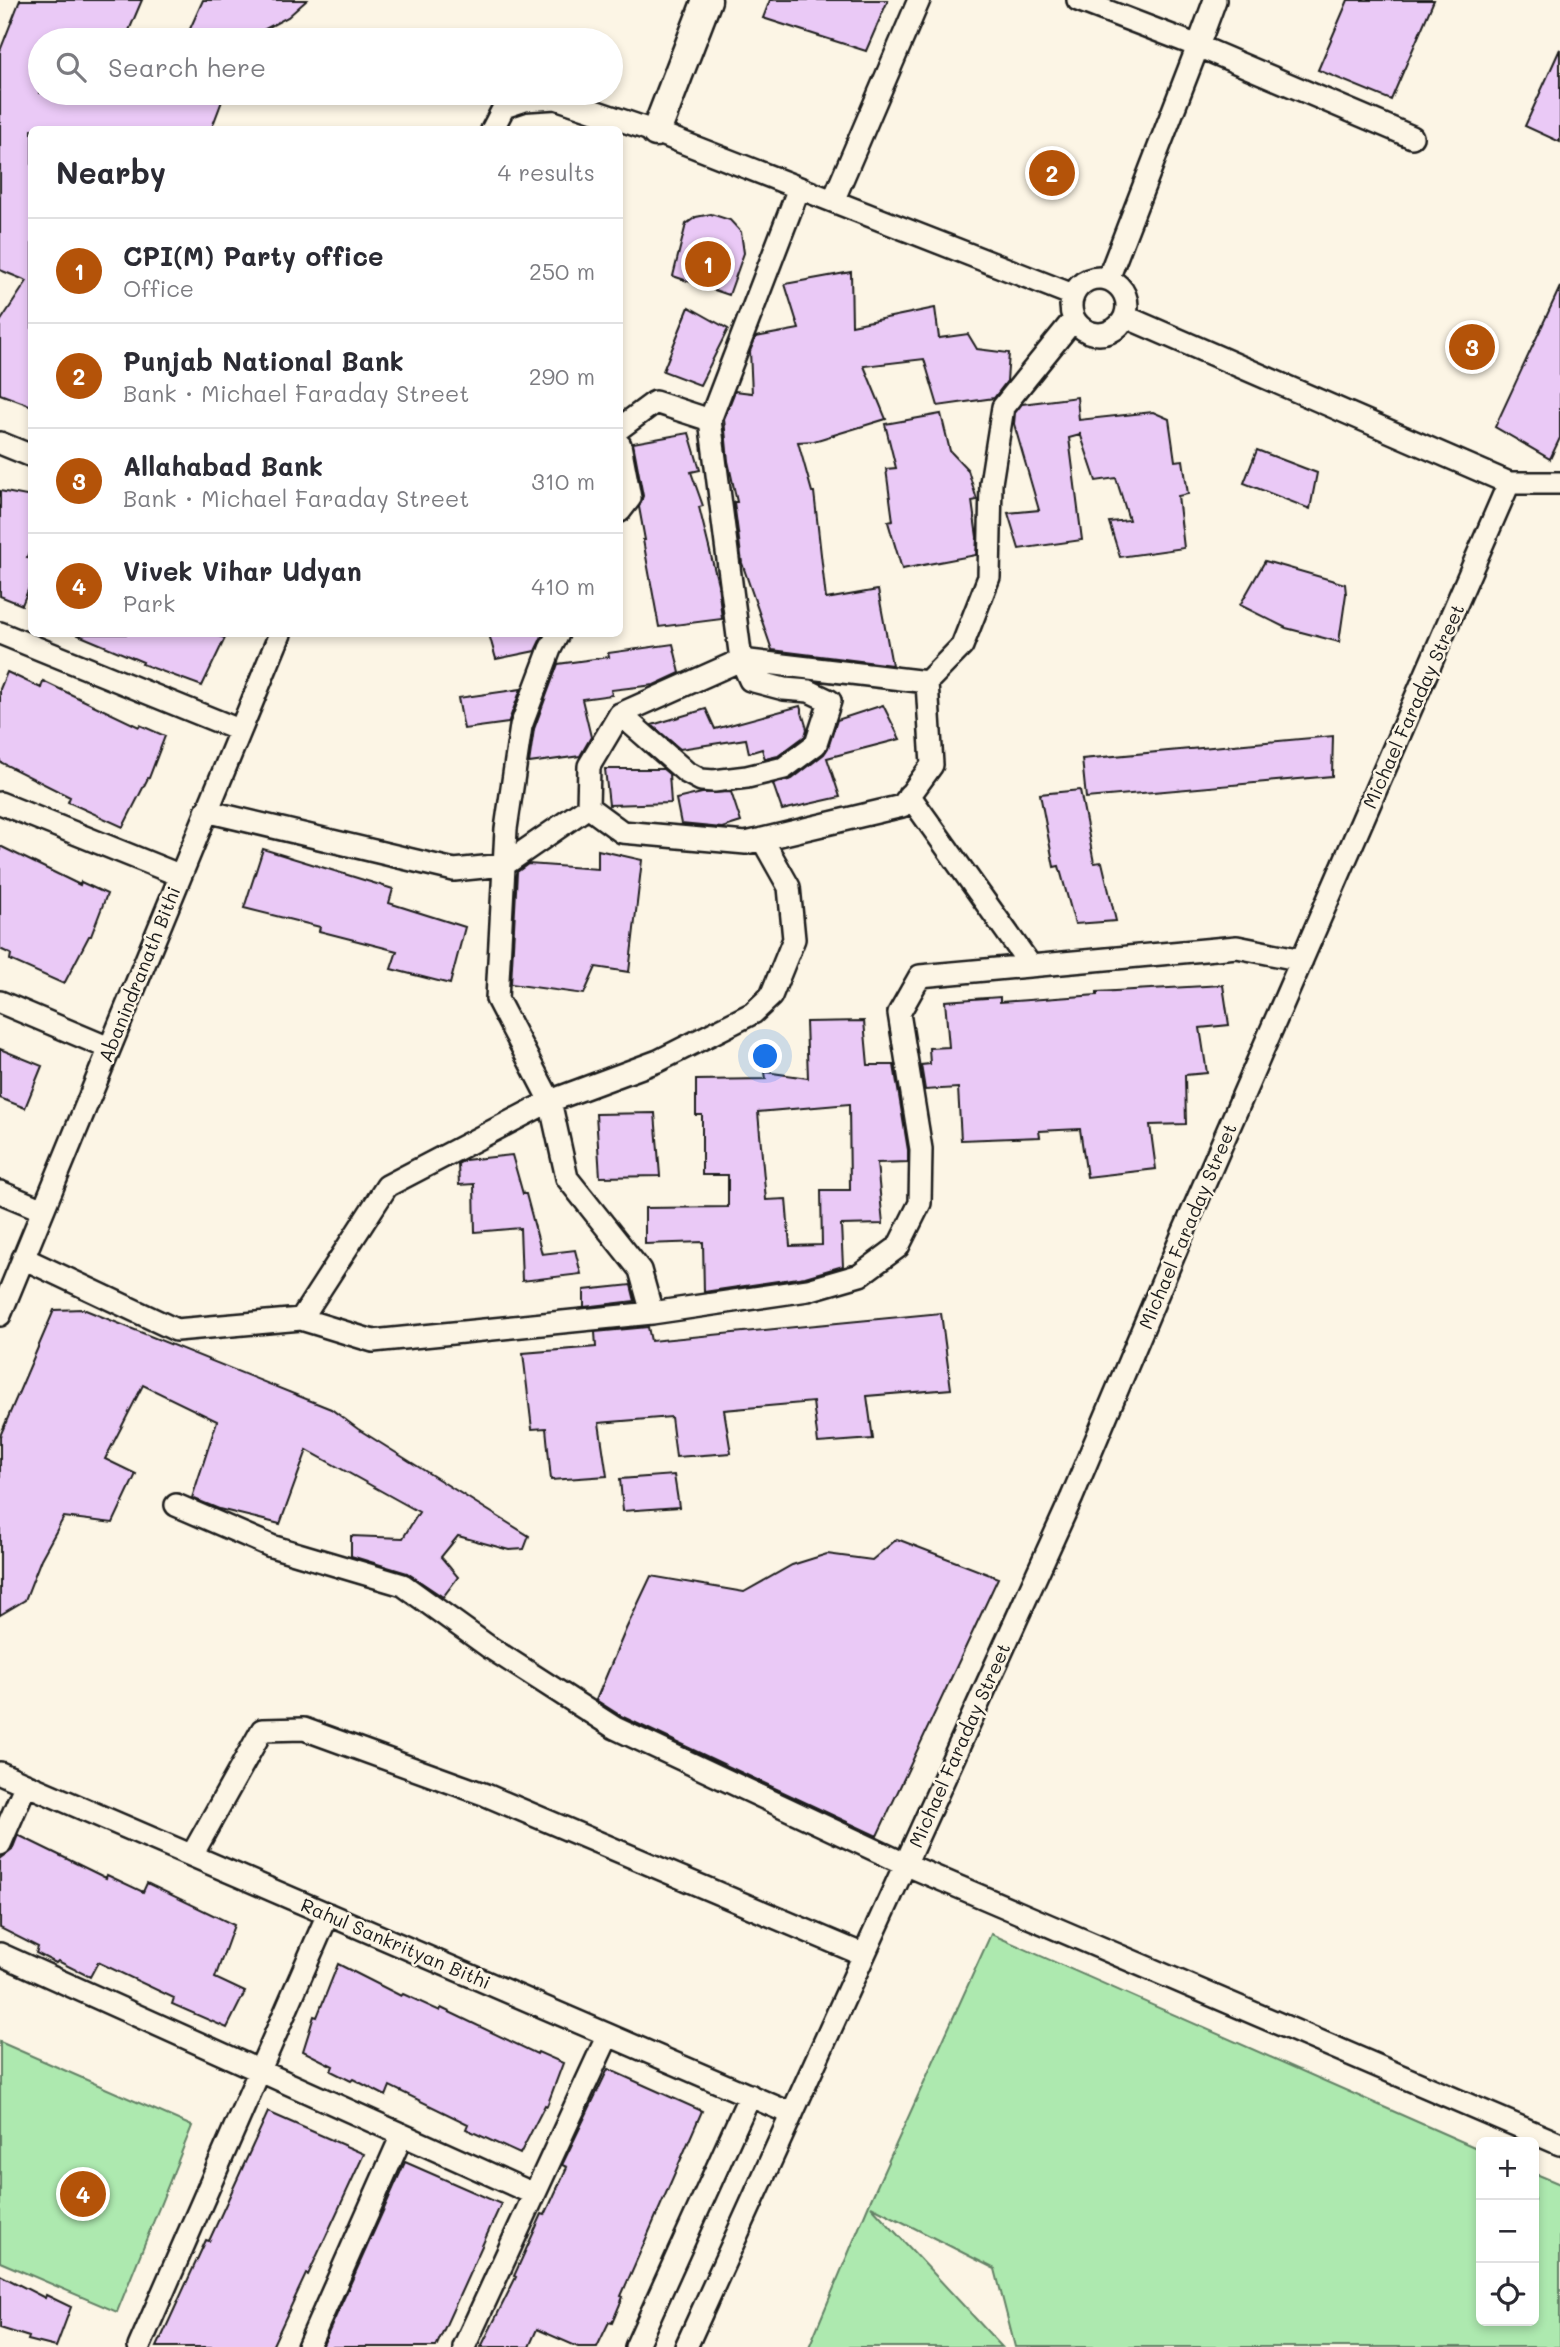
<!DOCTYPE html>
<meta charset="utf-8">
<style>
body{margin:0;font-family:Mali,sans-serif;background:#f2f2f3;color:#2b2b33}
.controls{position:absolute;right:21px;bottom:21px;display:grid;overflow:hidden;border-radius:10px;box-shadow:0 4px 10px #0003}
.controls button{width:63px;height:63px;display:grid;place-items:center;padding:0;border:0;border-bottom:2px solid #e1e1e2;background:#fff;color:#2b2b33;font:35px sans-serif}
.you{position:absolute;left:766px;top:1057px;width:24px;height:24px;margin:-18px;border:5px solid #fff;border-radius:50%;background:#1a73e8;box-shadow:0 0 0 10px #1a73e833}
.badge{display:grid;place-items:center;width:46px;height:46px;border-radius:50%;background:#b45309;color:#fff;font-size:23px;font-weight:700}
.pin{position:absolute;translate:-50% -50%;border:4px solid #fff;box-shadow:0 2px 7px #0006}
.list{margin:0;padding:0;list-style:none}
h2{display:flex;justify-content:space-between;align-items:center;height:91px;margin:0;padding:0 28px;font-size:30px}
h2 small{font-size:23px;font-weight:400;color:#7c7c81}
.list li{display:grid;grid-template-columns:46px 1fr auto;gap:21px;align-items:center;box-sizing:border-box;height:105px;padding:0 28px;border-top:2px solid #e1e1e2}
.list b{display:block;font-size:26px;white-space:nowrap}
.list p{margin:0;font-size:23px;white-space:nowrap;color:#7c7c81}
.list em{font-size:23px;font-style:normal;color:#7c7c81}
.icon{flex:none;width:38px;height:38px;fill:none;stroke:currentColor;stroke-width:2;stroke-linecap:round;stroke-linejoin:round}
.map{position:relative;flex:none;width:1560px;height:2347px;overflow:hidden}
.search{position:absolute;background:#fff;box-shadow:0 4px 10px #0003;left:28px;top:28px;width:595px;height:77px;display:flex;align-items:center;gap:18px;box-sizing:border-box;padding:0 24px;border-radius:38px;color:#7c7c81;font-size:26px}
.panel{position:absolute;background:#fff;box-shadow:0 4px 10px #0003;left:28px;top:126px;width:595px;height:511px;border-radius:10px}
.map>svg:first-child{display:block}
</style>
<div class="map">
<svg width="1560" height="2347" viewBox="0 0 1560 2347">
<rect width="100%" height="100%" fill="#fcf5e5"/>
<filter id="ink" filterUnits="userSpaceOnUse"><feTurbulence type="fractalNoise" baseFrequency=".0143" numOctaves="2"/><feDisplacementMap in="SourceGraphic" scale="14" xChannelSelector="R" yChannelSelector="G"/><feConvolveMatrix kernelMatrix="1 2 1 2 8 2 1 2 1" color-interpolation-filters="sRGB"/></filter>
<g filter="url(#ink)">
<path fill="#ade9af" stroke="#648266" stroke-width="2" d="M991,1934L1481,2150V2321H1534V2173L1560,2184V2347H1015L995,2269L871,2206L1002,2347H809L869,2204Z
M0,2042L192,2126L117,2312L0,2262Z"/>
<path fill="#eac9f6" stroke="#1c1c1c" stroke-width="2" fill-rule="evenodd" d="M20,0H142L125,40H40V93H225L211,130H32V406L0,394V322L27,281L0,270V51Z
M203,0H307L288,17L252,36L236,38V40H185Z
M770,0H888L866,51L763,18Z
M1348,0H1434L1391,100L1318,70Z
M1560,49V142L1525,126Z
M711,214L730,220L741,232L744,253L729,295L673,276L686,224L696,217Z
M851,272L852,325L935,308L939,338L968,334L977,349L1009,353L1007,381L994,398L938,406L924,359L864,366L886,419L814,441L798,442L812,492H814L826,599L878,590L892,665L772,650L742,563L734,502H737L728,461L724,419L735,391L752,393L750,351L756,337L799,329L785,284Z
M1560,287V438L1550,459L1495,427Z
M689,307L728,329L700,385L663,371Z
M1077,397L1079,420L1153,412L1169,419L1175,461L1183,460L1188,494L1178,496L1184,548L1120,557L1109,522L1129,520L1116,478L1096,481L1080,433V435L1069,438L1082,540L1019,549L1008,513L1039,510L1014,424L1015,413L1022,404Z
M941,414L950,451L968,470L977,500L972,501L977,537L976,555L902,569L888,522L893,521L886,469L896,468L885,424Z
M689,433L700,470L691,472L703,506L699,507L718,584L722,619L659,627L643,540H645L639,507L643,496L633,443Z
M1257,450L1317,473L1310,509L1244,483Z
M0,491L32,497V543L27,557L32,558V580L22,605L0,596Z
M1265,561L1345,584L1346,594L1339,642L1286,628L1240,605Z
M76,634H212L225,638L202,686L142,664L143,662Z
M489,634H543L535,651L496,659Z
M673,644L680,673L654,685L611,690L612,695L582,699L591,737L580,756L529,763L534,729L558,664L609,657L608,653Z
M7,672L41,688L43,681L139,727L140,725L165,736L149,778H148L123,827L68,802L70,797L0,762V689Z
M521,689L508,723L464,729L458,698Z
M883,705L900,739L827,758L840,797L782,810L773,784L792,779L824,754L828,748L837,720Z
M800,706L807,729L805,736L778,756L765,759L762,749L749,753L746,739L680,749L652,725L706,709L715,729Z
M1333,736L1332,776L1086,798L1082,759Z
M605,769H663L669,774L671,803L609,805Z
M1080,790L1094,863L1102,862L1116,921L1075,924L1059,866L1054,867L1040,794Z
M731,792L741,822L722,828L681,824L676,799L702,793Z
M0,846L80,885L81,882L107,894L91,936H89L64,984L10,960L11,954L0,949Z
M263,849L393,889L389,903L465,927L450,984L391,969L397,951L319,931L320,927L244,908Z
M598,850L642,860L629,972L596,967L584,994L511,984L517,872L528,864L598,869Z
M1223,985L1229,1025L1200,1028L1207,1073L1185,1075L1186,1124L1150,1125L1156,1169L1087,1177L1080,1129L1039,1131L1040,1137L961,1140L958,1088L925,1090L921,1065L930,1064L929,1048L949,1047L945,1001L1000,997V1002L1097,995V992Z
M864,1021L868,1065H894L908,1150V1162L877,1163L883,1224L841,1225L843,1266L805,1277L704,1292L703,1242L645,1244V1208L728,1207V1175H702V1115H696V1080L766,1079L765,1072L808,1078L806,1022ZM849,1104L850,1190H821L822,1245L790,1246L786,1199L766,1200L758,1112Z
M0,1049L42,1066L25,1108L0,1098Z
M655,1113L660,1176L600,1177L596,1114Z
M512,1155L523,1194H526L542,1254L575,1250L581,1274L522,1281L520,1228L475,1232L474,1184L459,1185L458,1164L465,1160Z
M631,1285L635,1301L584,1307V1290Z
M83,1309L331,1409L358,1429L529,1536L524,1549L509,1550L458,1536L441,1557L458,1577L443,1597L407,1573L351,1556V1536L403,1538L419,1512L307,1450L280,1524L219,1509L192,1498L217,1421L143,1385L105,1459L136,1474L113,1523L64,1517L41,1559L25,1600L0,1615V1436L54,1310Z
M941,1313L951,1389L867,1396L873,1439L818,1443L813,1402L724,1410L731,1453L676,1457L671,1417L599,1423L607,1476L551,1480L546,1428L532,1429L523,1353L596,1347L595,1332L648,1327L651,1341Z
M674,1475L679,1507L623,1511L620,1479Z
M897,1539L998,1578L877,1836L621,1716L596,1700L626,1629L651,1576L744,1592L792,1565L827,1554L872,1560Z
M18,1835L106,1878L107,1875L143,1892L147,1883L234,1925L215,1978L245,1992L227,2028L172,2004L174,1998L98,1962L90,1977L58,1961L56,1963L36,1953L38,1947L0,1928V1859L12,1850Z
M338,1964L401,1996L403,1994L440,2011L441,2008L537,2054L538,2052L563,2063L547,2106L545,2105L520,2154L466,2129L468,2124L390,2086L386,2096L353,2079L351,2081L331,2071L333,2066L303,2051L314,2016L317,2017Z
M608,2069L702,2111L621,2296L623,2297L612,2323L609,2322L597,2347H578L537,2329L529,2347H481L516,2277L514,2276L542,2214L545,2215L567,2167L562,2165Z
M268,2112L364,2154L308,2275L306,2274L272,2347H157L206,2240L209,2241Z
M405,2162L501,2204L436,2347H322Z
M0,2275L45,2298L46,2295L71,2307L56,2347L28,2340L29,2337L0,2328Z"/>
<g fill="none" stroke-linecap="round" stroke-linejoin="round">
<g stroke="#1c1c1c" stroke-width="26">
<path id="street" d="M1078,0L1198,46L1215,0
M492,130L504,107L525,100L556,98L656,132L1073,295
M833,201L919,0
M1071 306a28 28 0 1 1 56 0a28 28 0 1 1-56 0Z
M1108,279L1198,46L1412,137
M620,428L655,402L710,420
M0,443L32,456
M620,445L630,498L620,511
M1509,483H1560
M0,633L239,730
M558,634L550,649L521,726L506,829L497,999L550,1101L567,1178L640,1270L652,1313L808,1290L860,1275L898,1247L920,1203L921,1149L899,1013L920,976L1237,947L1302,960
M927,682L741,660L620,714L589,766L588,807L622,832L746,843L902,806L932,765L927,682L962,646L989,577L991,483L1003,407L1074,319
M620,714L686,772L701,780L714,781L747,777L784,768L816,744L830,701L809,691L784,689L750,680L741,660L710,420L799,188
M909,795L1031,966
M0,803L179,875
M206,811L454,870L504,865L588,807
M0,1002L109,1048
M0,1192L43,1210
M23,1258L176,1330L301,1319L373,1341L652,1313
M0,1315L280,634
M301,1319L387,1186L550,1101L658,1061L753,1013L771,996L794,939L789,887L762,839
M176,1505L271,1546L403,1585L489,1647L615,1728L905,1864L1560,2144
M0,1773L792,2114
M0,1844L26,1784
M192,1855L262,1730L304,1729L486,1795L864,1955
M0,1954L534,2194
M139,2347L328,1914
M308,2347L402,2135
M464,2347L608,2035
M636,2347L750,2095
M686,2347L1072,1497L1184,1231L1509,483L1126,317"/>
</g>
<g stroke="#1c1c1c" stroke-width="33">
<path id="secondary" d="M656,132L707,0"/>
</g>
<use href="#street" stroke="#fcf5e5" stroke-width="21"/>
<use href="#secondary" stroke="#fcf5e5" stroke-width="28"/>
</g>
</g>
<g text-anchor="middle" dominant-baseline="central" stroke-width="5" stroke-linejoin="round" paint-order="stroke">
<g font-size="19" fill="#1c1c1c" stroke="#fcf5e5">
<text transform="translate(1413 706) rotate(-66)">Michael Faraday Street</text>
<text transform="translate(139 974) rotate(-68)">Abanindranath Bithi</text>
<text transform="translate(1187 1226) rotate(-67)">Michael Faraday Street</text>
<text transform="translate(959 1745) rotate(-66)">Michael Faraday Street</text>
<text transform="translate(396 1943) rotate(23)">Rahul Sankrityan Bithi</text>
</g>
</g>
</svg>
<div class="controls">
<button>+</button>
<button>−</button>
<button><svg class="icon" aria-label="locate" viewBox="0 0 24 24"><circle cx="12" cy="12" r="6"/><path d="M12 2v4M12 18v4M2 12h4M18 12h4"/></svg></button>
</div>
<div class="you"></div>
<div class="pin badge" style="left:708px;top:264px">1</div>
<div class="pin badge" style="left:1052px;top:173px">2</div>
<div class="pin badge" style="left:1472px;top:347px">3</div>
<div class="pin badge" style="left:83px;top:2194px">4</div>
<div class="search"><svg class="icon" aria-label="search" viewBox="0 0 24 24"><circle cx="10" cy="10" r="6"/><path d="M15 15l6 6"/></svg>Search here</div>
<section class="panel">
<h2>Nearby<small>4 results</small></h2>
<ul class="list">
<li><span class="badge">1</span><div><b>CPI(M) Party office</b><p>Office</p></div><em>250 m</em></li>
<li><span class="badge">2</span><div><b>Punjab National Bank</b><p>Bank · Michael Faraday Street</p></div><em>290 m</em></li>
<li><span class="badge">3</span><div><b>Allahabad Bank</b><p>Bank · Michael Faraday Street</p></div><em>310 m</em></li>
<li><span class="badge">4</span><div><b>Vivek Vihar Udyan</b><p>Park</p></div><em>410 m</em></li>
</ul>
</section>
</div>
